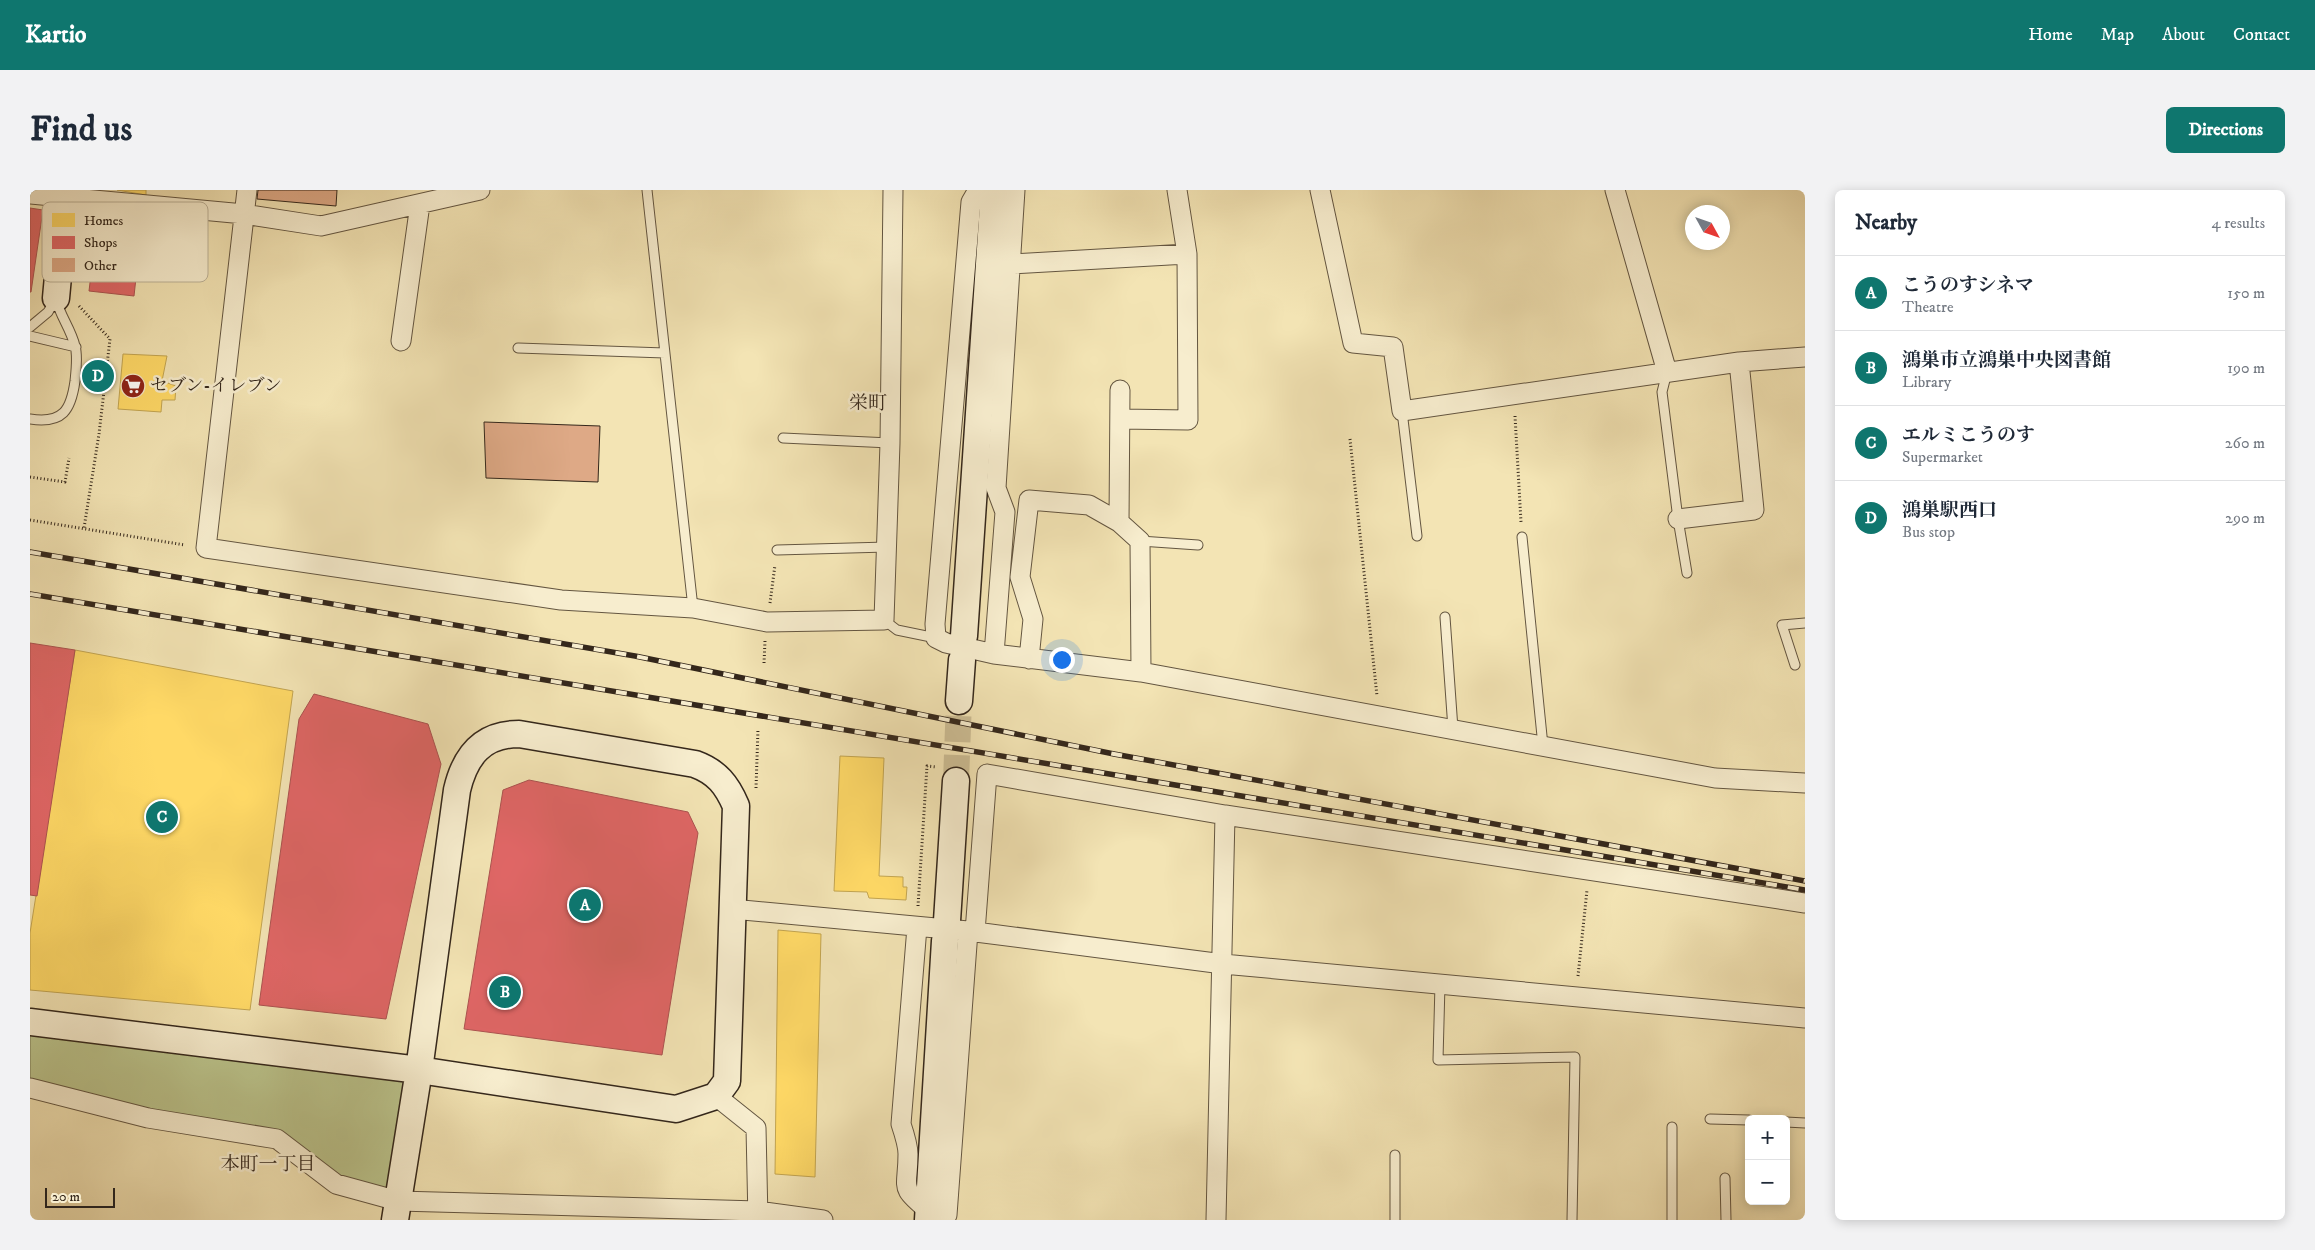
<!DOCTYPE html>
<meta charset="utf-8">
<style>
body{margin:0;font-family:"IM FELL DW Pica","Noto Serif JP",serif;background:#f2f2f3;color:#1f2937}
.controls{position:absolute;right:15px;bottom:15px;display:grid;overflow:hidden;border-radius:8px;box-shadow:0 2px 12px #0003}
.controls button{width:45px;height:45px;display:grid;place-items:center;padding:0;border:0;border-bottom:1px solid #e0e1e3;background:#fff;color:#1f2937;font:25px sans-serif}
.compass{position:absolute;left:1655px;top:15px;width:45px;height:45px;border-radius:50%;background:#fff;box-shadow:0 2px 12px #0003;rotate:130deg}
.scale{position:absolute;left:15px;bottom:12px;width:70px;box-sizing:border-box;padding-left:5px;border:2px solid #34271b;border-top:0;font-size:14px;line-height:18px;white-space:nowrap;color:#34271b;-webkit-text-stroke:4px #f7edce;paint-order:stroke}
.you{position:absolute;left:1031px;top:469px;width:18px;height:18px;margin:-12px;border:4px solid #fff;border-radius:50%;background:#1a73e8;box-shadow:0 0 0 8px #1a73e833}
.badge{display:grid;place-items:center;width:32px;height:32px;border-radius:50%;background:#0f766e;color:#fff;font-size:16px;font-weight:700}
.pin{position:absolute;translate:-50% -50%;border:2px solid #fff;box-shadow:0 1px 5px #0006}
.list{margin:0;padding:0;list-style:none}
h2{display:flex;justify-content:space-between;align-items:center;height:65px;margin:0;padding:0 20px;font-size:21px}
h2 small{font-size:16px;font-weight:400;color:#747a83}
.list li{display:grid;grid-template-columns:32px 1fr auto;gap:15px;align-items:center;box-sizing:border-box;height:75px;padding:0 20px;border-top:1px solid #e0e1e3}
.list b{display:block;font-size:19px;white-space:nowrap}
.list p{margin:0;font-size:16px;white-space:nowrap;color:#747a83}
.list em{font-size:16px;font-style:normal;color:#747a83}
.map{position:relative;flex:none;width:1775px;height:1030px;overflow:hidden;border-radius:8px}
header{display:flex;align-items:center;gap:30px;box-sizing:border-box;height:70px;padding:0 25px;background:#0f766e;color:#fff}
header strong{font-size:24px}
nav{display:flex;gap:28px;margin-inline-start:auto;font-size:18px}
.intro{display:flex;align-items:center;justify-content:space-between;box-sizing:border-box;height:120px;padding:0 30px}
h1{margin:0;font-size:35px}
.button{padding:12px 22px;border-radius:8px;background:#0f766e;color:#fff;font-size:18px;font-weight:700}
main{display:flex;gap:30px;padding:0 30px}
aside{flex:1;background:#fff;border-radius:8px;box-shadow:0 2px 12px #0003}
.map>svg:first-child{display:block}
</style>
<header>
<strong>Kartio</strong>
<nav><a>Home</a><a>Map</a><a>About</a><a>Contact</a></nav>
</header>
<div class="intro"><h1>Find us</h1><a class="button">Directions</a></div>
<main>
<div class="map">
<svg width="1775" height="1030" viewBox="0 0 1775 1030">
<rect width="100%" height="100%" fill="#f3e4b4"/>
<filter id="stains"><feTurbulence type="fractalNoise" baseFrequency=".004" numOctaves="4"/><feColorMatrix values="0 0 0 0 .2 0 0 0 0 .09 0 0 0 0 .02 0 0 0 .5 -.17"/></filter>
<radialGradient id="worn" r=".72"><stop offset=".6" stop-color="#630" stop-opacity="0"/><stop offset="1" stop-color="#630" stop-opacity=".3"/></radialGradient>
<path fill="#bbc48c" stroke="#787654" d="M0,832L389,880L368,1011L306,994L247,949L0,898Z"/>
<path fill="#ffd966" stroke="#c2a450" d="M87,0H116V5Z
M93,164L137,166L132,191L146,196L145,210H132L131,222L88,219Z
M45,460L263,501L220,820L0,800V743Z
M810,566L854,568L849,686L873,687V697H877L876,710L839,708L837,702L804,701Z
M748,740L791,744L785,987L745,984Z"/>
<path fill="#e06666" stroke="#ac5350" d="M0,18L13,20L1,102H0Z
M69,19L113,24L104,106L59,101Z
M0,453L45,460L7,706L0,705Z
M284,504L398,534L411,574L356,829L229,815L269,529Z
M499,590L658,622L668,643L632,865L434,839L473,600Z"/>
<path fill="#dea986" stroke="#34271b" d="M228,0H307L306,16L227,9Z
M454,232L570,236L568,292L456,288Z"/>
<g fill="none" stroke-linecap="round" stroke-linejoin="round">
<path stroke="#cdbe95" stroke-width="26" stroke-dasharray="26 13" stroke-linecap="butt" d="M926,591L929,511"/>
<g stroke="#645641" stroke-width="11">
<path id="lane" d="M617,0L663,418
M0,137L18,122L25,110
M0,146L46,157
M488,158L635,163
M1637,182L1632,202L1648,329L1657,383
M1372,221L1387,346
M0,229C33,234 41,220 45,191C46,181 48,166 45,156C41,139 30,126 26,109
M753,248L860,253
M1492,347L1513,556
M1110,351L1168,355
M747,360L857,357
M1415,427L1423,539
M854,430L867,440L906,448
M1765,475L1752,435L1775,433
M1410,794L1408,870L1545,867L1542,1030
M1680,929L1719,930
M1756,932L1775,933
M1365,965V1030
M1695,988L1696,1030
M1642,1030V937"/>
</g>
<g stroke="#645641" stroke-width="21">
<path id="street" d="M217,0L176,358L531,410L663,418L737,432L854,430L860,253L863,0
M948,0L941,12L905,434L906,448L916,453L964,464L1111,482L1685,588L1775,593
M1290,0L1323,153L1363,157L1372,221L1709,172L1775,167
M1585,0L1637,182
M0,4L214,24L291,36L450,0
M981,74L1157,64
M371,151L390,14
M1090,229L1158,230L1157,64L1147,0
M1648,329L1724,320L1709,172
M1089,332L1090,200
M964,464L975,322L966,298L985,0
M999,469L1003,429L990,387L999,310L1059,315L1089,332L1110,351L1111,482
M1195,625L1775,713
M702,719L938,741L1193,774L1775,828
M887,737L871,934C874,943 878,955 878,964C878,1000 868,996 899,1021
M945,742L957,584L1195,625L1186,1030
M0,898L118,928L247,949L306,994L368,1011L728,1021L793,1030
M686,906L726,938L728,1030
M912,1030L917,1025L938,741"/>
</g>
<g stroke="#34271b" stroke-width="29">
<path id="secondary" d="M26,108L36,0
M934,446L964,0
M929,511L932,470
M917,731L926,591
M0,832L389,880L646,919L686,906L697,891L706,616C697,595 687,582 665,574L489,544C452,544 435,566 427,600L389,880L365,1030
M898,1030L915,751"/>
</g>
<path stroke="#34271b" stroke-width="3" stroke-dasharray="1 2.5" stroke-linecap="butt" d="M49,116L80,149L69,244L54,338
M1485,226L1491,332
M1320,249L1347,506
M0,287L35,292L39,268
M0,330L155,355
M740,413L745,375
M734,473L735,451
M726,598L728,539
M888,716L897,576L907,577
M1548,786L1557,700"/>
<use href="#lane" stroke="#f7edce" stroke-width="9"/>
<use href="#street" stroke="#f7edce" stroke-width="19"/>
<use href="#secondary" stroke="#f7edce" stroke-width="26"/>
<g stroke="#34271b" stroke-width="5.5">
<path id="rail" d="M0,362L605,466L1084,564L1775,691
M0,404L1775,700"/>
</g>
<use href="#rail" stroke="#f7edce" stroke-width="4" stroke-dasharray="11" stroke-linecap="butt"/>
</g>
<defs>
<g id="supermarket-disc" transform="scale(1.25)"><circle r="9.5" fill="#8f2418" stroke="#f7edce"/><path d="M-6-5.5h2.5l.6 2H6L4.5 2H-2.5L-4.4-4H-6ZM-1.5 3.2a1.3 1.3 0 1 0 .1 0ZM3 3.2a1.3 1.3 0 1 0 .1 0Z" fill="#fff"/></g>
</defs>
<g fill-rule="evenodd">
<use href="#supermarket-disc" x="103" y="196"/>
</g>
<g text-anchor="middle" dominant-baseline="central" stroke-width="5" stroke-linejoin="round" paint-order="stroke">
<g font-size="18" fill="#34271b" stroke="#f7edce" text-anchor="start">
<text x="120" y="196">セブン-イレブン</text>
</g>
<g font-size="19" fill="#34271b" stroke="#f7edce">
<text x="838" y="213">栄町</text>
<text x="238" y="974">本町一丁目</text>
</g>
</g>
<rect x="12" y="12" width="166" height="80" rx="8" fill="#f7edce" stroke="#bcb298" stroke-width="1"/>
<rect x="22" y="23" width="23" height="14" fill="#ffd966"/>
<rect x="22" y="46" width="23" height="13" fill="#e06666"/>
<rect x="22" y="68" width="23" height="14" fill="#dea986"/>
<g font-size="14" fill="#34271b">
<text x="54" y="35">Homes</text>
<text x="54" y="57">Shops</text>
<text x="54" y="80">Other</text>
</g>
<rect width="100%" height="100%" filter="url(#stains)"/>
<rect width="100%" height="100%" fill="url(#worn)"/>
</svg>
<div class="controls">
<button>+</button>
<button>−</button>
</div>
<svg class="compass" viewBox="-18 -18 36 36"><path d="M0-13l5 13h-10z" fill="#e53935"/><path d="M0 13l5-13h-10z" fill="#747a83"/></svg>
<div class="scale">20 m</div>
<div class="you"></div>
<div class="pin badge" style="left:555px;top:715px">A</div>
<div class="pin badge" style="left:475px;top:802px">B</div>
<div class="pin badge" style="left:132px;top:627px">C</div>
<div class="pin badge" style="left:68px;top:186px">D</div>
</div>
<aside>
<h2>Nearby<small>4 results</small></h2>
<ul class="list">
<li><span class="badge">A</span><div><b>こうのすシネマ</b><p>Theatre</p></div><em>150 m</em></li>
<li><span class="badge">B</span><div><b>鴻巣市立鴻巣中央図書館</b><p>Library</p></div><em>190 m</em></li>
<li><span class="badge">C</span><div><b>エルミこうのす</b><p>Supermarket</p></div><em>260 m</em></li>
<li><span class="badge">D</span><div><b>鴻巣駅西口</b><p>Bus stop</p></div><em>290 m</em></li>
</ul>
</aside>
</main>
